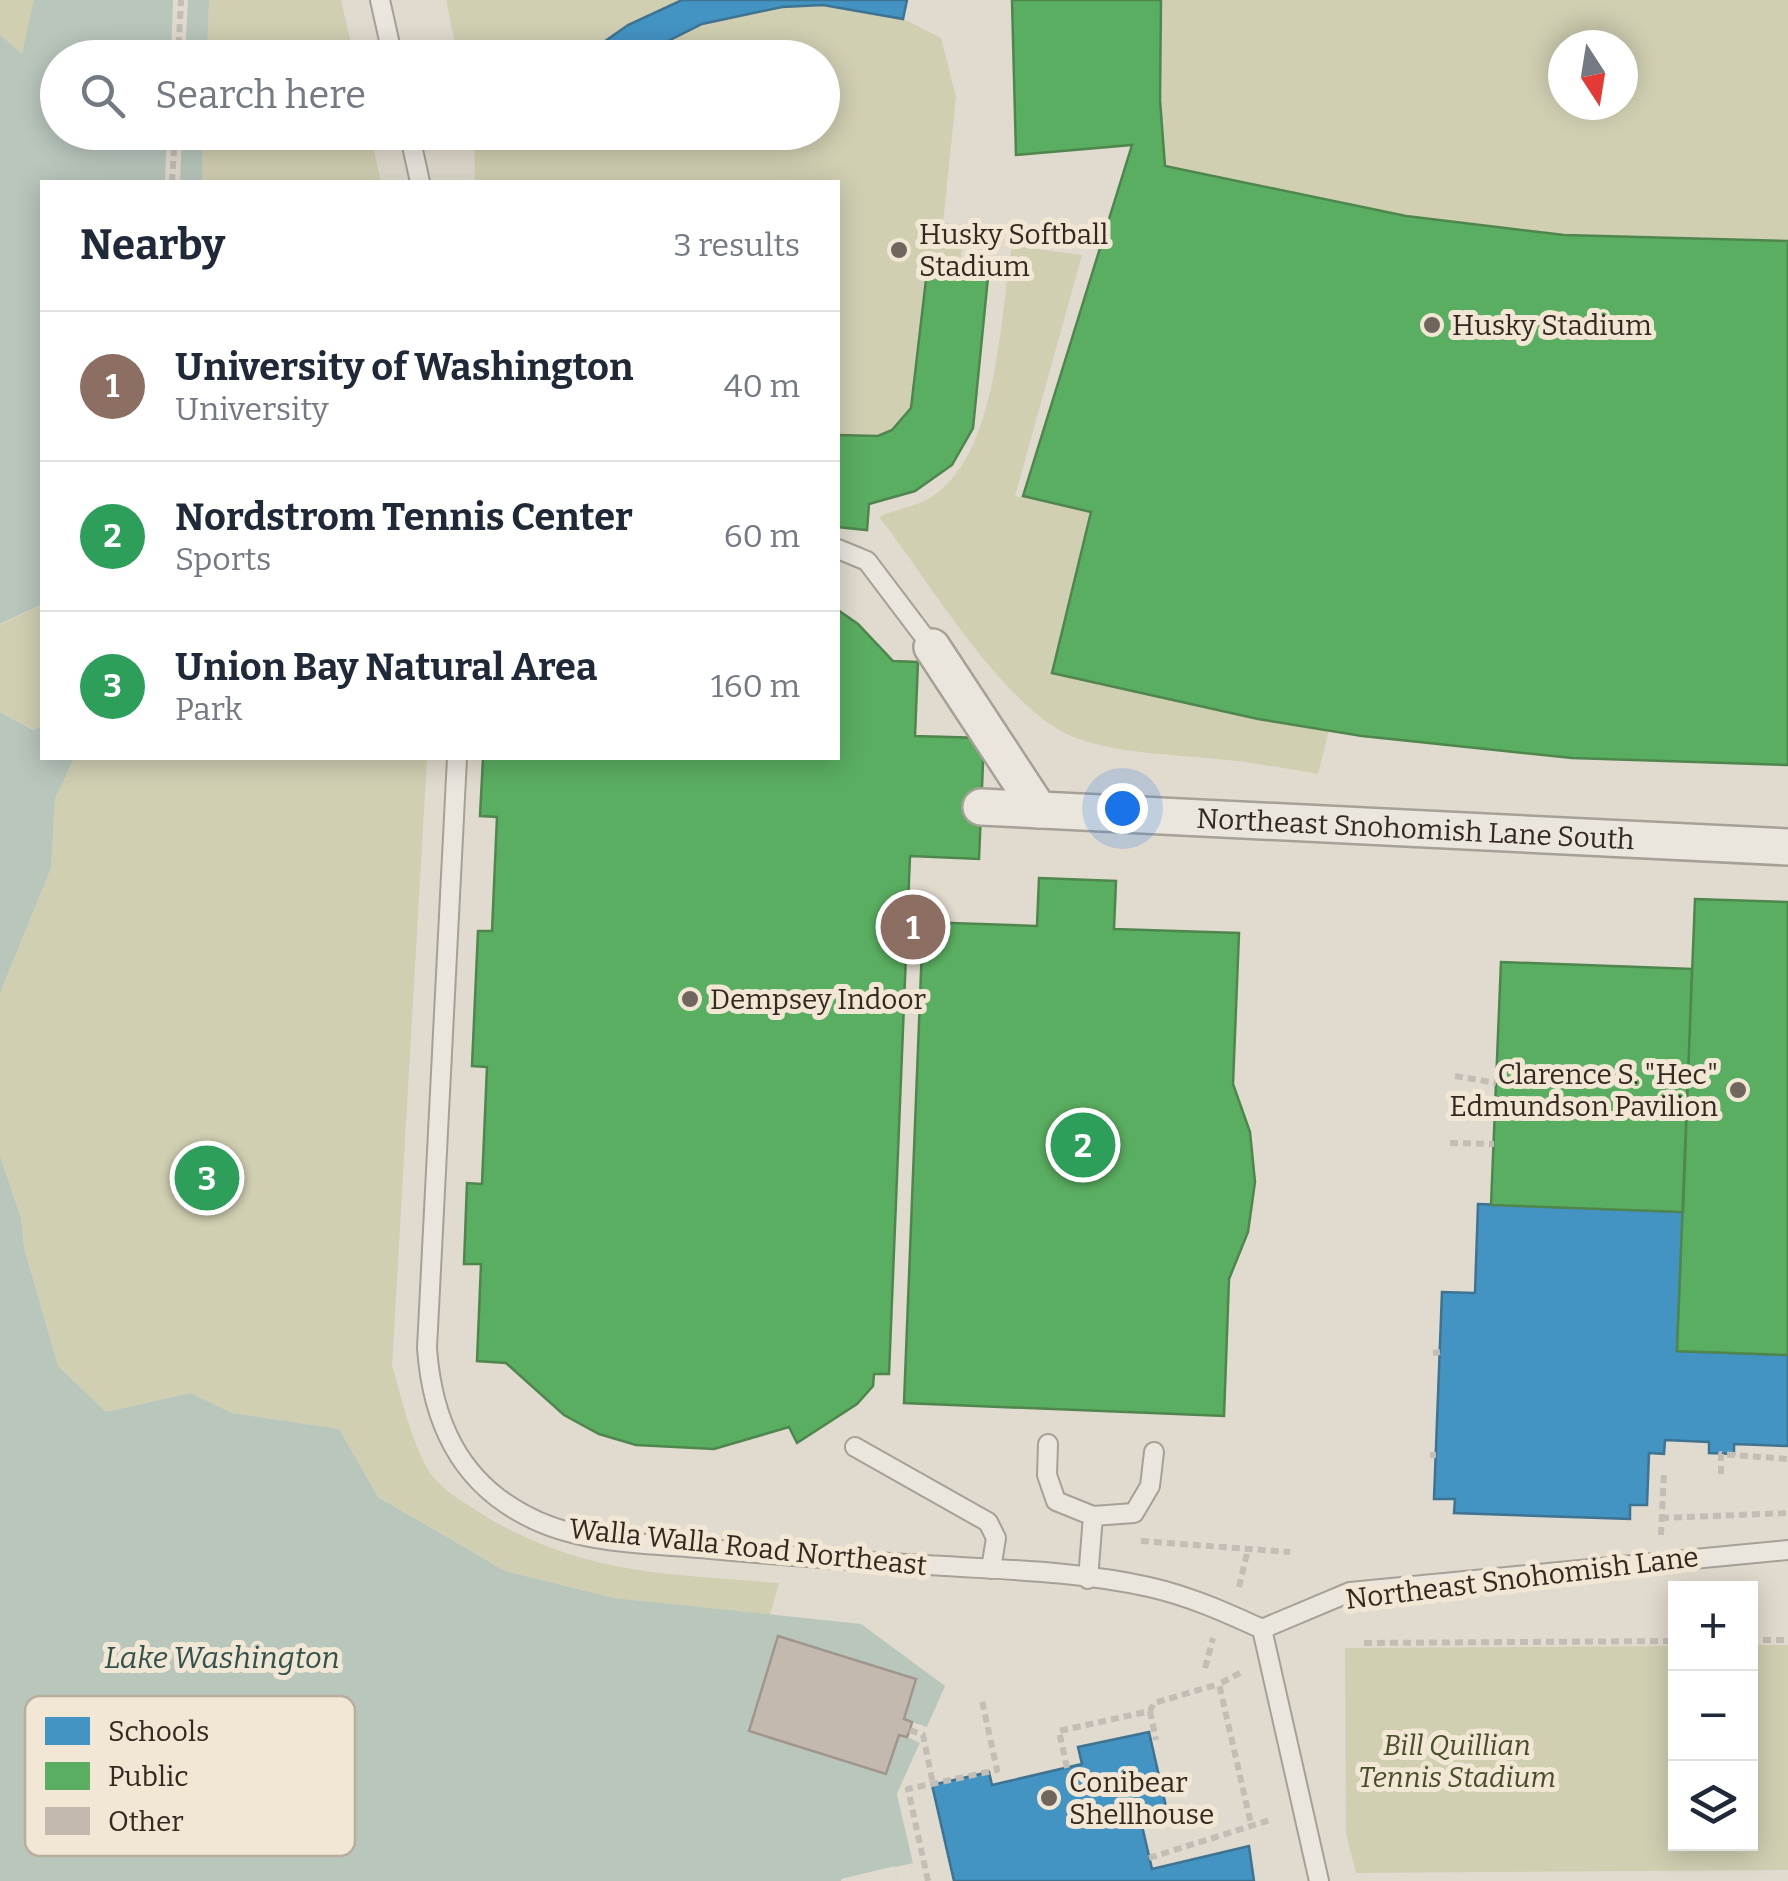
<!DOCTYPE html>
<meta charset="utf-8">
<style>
body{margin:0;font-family:Bitter,serif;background:#f6f6f7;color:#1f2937}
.controls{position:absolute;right:30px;bottom:30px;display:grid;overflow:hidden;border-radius:0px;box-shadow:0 5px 25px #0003}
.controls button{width:90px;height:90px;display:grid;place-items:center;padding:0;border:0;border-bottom:2px solid #e0e1e3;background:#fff;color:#1f2937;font:50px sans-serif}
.compass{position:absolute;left:1548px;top:30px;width:90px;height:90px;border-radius:50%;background:#fff;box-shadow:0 5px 25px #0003;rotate:168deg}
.you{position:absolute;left:1122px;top:808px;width:35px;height:35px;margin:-25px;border:8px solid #fff;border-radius:50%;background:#1a73e8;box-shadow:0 0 0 15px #1a73e833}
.badge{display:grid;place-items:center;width:65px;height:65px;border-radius:50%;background:#2563eb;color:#fff;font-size:32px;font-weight:700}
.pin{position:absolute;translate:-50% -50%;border:5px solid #fff;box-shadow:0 2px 10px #0006}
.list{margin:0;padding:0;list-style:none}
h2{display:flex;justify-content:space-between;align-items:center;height:130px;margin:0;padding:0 40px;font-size:42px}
h2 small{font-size:32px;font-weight:400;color:#747a83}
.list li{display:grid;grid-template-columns:65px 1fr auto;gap:30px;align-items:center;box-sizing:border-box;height:150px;padding:0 40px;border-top:2px solid #e0e1e3}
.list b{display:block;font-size:38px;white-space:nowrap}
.list p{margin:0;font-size:32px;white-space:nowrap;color:#747a83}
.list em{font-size:32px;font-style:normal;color:#747a83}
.icon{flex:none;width:55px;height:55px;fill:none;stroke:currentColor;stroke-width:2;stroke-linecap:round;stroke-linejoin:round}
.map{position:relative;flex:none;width:1788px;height:1881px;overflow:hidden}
.search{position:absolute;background:#fff;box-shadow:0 5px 25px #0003;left:40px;top:40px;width:800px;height:110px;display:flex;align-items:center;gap:25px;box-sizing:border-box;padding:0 35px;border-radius:55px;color:#747a83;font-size:38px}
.panel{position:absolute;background:#fff;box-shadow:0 5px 25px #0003;left:40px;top:180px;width:800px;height:580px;border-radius:0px}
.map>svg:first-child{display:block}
</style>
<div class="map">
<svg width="1788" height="1881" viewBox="0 0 1788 1881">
<rect width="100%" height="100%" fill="#e1dace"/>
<path fill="#d0cfb2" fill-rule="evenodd" d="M0,0H55L57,47L0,74Z
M209,0H341L354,57H207Z
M446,0H907L904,19L941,38L956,97L943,223L964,225L959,275L973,428L952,465L915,491L869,504L867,530L838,527V182H475L474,133L822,132V58L458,57Z
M1012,0H1788V765L1572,758L1329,730L1318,774C1288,769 1257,763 1227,760C1178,754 1123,755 1076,738C1004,711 927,577 879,517C895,509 915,507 930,498C999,455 999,320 1012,246L1082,255L1015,496L1046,502L1023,496L1132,145L1016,155ZM1563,45H1623V105H1563Z
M203,132L370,133L381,182H202Z
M42,604V726L34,730L0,712V625Z
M74,758H427L392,1366C403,1401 411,1443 431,1474C442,1490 468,1505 485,1516C584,1575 668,1574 779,1583L770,1615L614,1598L505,1571L378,1497L339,1429L232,1413L189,1393L106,1412L58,1366L24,1246L21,1218L0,1156V993L51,868L55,799Z
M1751,1645H1788V1870L1356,1873L1346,1833L1345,1648L1675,1646L1676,1844H1750Z"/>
<path fill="#b8c6bc" d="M34,0H209L207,57L58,58V132L203,133L202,182H42V604L0,624V35L22,54Z
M0,712L33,730L42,726V758H74L55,799L51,868L0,993Z
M0,1156L21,1218L24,1247L58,1366L106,1412L190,1393L232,1413L339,1429L378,1497L505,1571L614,1598L861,1624L945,1686L897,1794L913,1863L895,1867L898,1881H0Z"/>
<path fill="#e1dace" d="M173,0H188L185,57H171Z
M167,133H182L180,182H165Z
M912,1722L927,1727L929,1736L902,1795L918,1862L913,1863L897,1794L920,1743L907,1737Z
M895,1866L898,1881H841V1879Z"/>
<path fill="#4393c3" stroke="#3e7392" stroke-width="2.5" d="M682,0H907L903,19L823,5L782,7L702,24L634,58H581L628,25Z
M1478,1204L1683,1212L1677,1351L1788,1355V1446L1734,1444V1454L1709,1453V1442L1665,1440L1664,1454L1649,1453L1647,1505H1630V1519L1454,1513L1455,1499H1434L1442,1292L1475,1293Z
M1149,1732L1167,1811L1140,1817L1152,1869L1249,1846L1254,1881H954L932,1785L989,1772L992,1785L1082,1764L1078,1747Z"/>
<path fill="#5aae61" stroke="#4f864e" stroke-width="2.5" d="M1012,0H1161L1160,100L1165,166L1406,216L1564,235L1788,241V765L1572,758L1362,736L1258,719L1052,673L1091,512L1023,496L1132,145L1016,155Z
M927,271L988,277L973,428L952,465L915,491L869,504L867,530L838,527V435L878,436L892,430L911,408Z
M838,610L858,624L893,661L918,662L915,736L984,738L979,859L910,856L889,1374H874L873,1386L857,1404L797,1443L789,1427L714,1449L636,1445L599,1434L564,1415L506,1363L477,1361L481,1264H464L467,1183L482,1184L487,1067L472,1066L478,931H492L497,817L480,816L483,758H838Z
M1039,878L1116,881L1114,929L1239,933L1233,1084L1250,1132L1255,1182L1248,1232L1229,1279L1224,1416L904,1403L923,922L1037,926Z
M1695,899L1788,902V1355L1677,1351Z
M1501,962L1692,969L1683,1212L1491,1205Z"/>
<path fill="#c4b9af" stroke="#a1968e" stroke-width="2.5" d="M778,1636L916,1679L904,1719L912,1722L910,1730L907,1737L899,1735L886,1774L749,1731Z"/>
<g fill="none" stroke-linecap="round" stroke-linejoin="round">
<g stroke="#a6a097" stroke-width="22">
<path id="lane" d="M380,0L393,58
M409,132L420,182
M838,549L867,561L932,647
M457,758L427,1348C432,1419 458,1480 525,1515C580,1545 649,1543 710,1549C788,1556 866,1562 945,1566C1012,1570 1083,1572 1149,1587C1189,1596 1225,1612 1262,1629
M1048,1444L1047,1475L1056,1501L1093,1516L1088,1579
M855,1447L988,1522L996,1538L991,1569
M1093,1516L1134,1513L1150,1486L1154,1452
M1262,1629L1350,1592L1788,1550
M1262,1629L1319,1881"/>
</g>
<g stroke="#a6a097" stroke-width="40">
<g id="street">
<path d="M932,647L1039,810"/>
<path id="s1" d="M981,807L1788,847"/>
</g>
</g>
<path stroke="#c2bdb5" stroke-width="6" stroke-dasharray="8 5" stroke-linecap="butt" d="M178,58L181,0
M172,182L175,132
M1455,1076L1496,1083
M1450,1143L1494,1144
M1433,1353L1440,1352
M1430,1455H1436
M1721,1474V1454L1788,1459
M1661,1518L1788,1513
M1661,1535L1664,1472
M1141,1541L1290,1552
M1239,1587L1248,1549
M1750,1640H1788
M1364,1643L1676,1641
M1205,1668L1213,1638
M1240,1673L1219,1684L1251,1824
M1150,1711L1156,1740
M910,1730L923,1735L933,1784
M1067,1768L1059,1731L1150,1711L1154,1703L1219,1684
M1149,1858L1270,1820
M928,1881L908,1789L997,1770L982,1701"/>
<use href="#lane" stroke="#eae6de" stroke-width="18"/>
<use href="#street" stroke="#eae6de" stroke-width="35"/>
</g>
<g fill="#71665d" stroke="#f1e7d4" stroke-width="4">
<circle cx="899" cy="250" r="10"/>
<circle cx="1432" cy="325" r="10"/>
<circle cx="690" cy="999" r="10"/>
<circle cx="1738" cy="1090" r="10"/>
<circle cx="1049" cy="1798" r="10"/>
</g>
<g text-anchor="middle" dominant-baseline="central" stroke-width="10" stroke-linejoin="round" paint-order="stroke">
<g font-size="28" fill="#342820" stroke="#f1e7d4" text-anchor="start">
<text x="919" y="234">Husky Softball<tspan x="919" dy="32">Stadium</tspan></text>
<text x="1452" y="325">Husky Stadium</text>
<text x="710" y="999">Dempsey Indoor</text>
<text x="1718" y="1074" text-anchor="end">Clarence S. "Hec"<tspan x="1718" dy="32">Edmundson Pavilion</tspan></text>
<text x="1069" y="1782">Conibear<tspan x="1069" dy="32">Shellhouse</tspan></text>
</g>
<g font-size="28" fill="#342820" stroke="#f1e7d4">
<text stroke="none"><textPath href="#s1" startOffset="435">Northeast Snohomish Lane South</textPath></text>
<text transform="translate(748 1547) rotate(6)">Walla Walla Road Northeast</text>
<text transform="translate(1522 1578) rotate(-7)">Northeast Snohomish Lane</text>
</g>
<g font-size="28" font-style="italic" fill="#474e29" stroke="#f1e7d4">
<text x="1457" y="1745">Bill Quillian<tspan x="1457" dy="32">Tennis Stadium</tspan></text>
</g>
<g font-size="30" font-style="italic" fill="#31524e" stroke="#f1e7d4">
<text x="222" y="1658">Lake Washington</text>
</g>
</g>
<rect x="25" y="1696" width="330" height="160" rx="15" fill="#f1e7d4" stroke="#b8ae9e" stroke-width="2.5"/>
<rect x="45" y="1717" width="45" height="28" fill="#4393c3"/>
<rect x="45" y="1762" width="45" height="28" fill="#5aae61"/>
<rect x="45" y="1807" width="45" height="28" fill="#c4b9af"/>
<g font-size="28" fill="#342820">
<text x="108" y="1741">Schools</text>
<text x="108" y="1786">Public</text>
<text x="108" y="1831">Other</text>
</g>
</svg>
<div class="controls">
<button>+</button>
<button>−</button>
<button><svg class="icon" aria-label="layers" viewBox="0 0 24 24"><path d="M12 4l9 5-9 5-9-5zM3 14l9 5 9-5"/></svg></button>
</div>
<svg class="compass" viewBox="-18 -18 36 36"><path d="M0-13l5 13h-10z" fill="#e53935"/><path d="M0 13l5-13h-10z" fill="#747a83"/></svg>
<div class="you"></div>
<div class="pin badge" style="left:913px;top:927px;background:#8d6e63">1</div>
<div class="pin badge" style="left:1083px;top:1145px;background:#2e9e5b">2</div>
<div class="pin badge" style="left:207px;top:1178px;background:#2e9e5b">3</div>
<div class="search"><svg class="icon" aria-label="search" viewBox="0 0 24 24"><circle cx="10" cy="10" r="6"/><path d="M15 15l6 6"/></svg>Search here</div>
<section class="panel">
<h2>Nearby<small>3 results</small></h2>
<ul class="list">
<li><span class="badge" style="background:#8d6e63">1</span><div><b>University of Washington</b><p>University</p></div><em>40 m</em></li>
<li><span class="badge" style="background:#2e9e5b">2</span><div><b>Nordstrom Tennis Center</b><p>Sports</p></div><em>60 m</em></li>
<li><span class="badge" style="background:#2e9e5b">3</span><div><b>Union Bay Natural Area</b><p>Park</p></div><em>160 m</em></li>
</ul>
</section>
</div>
